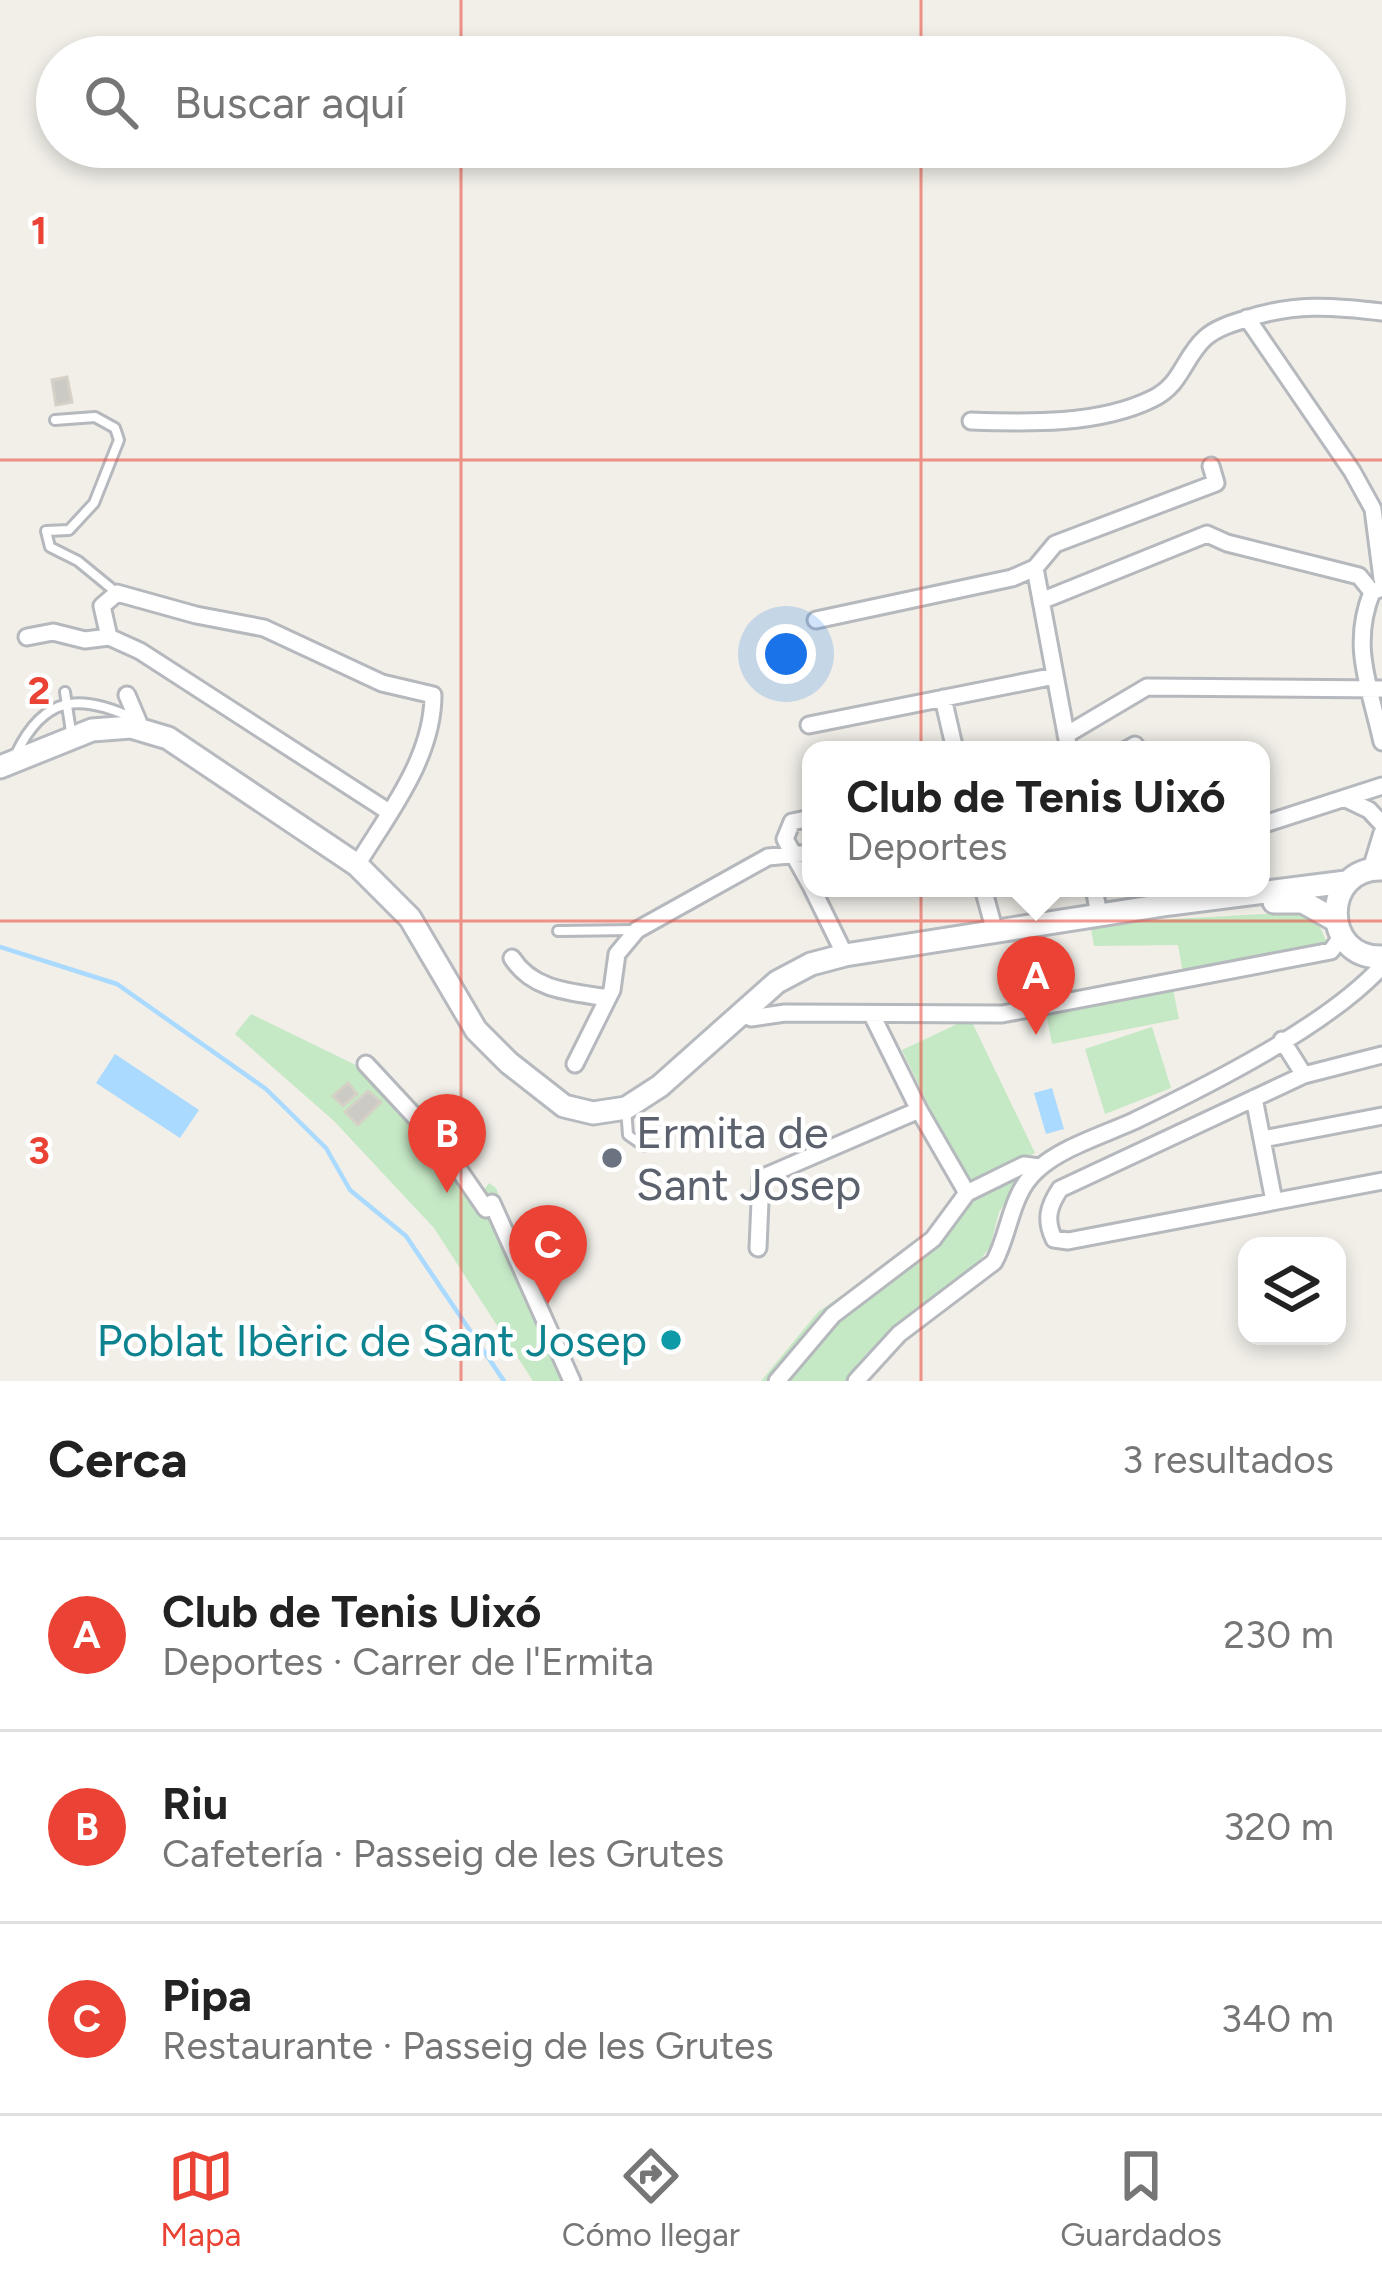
<!DOCTYPE html>
<html lang="es">
<meta charset="utf-8">
<style>
body{margin:0;font-family:Figtree,sans-serif;background:#f2f2f2;color:#222}
.controls{position:absolute;right:36px;bottom:36px;display:grid;overflow:hidden;border-radius:24px;box-shadow:0 6px 18px #0003}
.controls button{width:108px;height:108px;display:grid;place-items:center;padding:0;border:0;border-bottom:3px solid #e0e0e0;background:#fff;color:#222;font:60px sans-serif}
.you{position:absolute;left:786px;top:654px;width:42px;height:42px;margin:-30px;border:9px solid #fff;border-radius:50%;background:#1a73e8;box-shadow:0 0 0 18px #1a73e833}
.badge{display:grid;place-items:center;width:78px;height:78px;border-radius:50%;background:#ea4335;color:#fff;font-size:39px;font-weight:700}
.pin{position:absolute;translate:-50% -99px;filter:drop-shadow(0 3px 6px #0008)}
.pin::after{content:'';position:absolute;top:63px;width:42px;height:36px;background:inherit;clip-path:polygon(0 0,100% 0,50% 100%)}
.popup{position:absolute;left:802px;top:741px;width:468px;height:156px;box-sizing:border-box;display:grid;place-content:center;border-radius:24px;background:#fff;filter:drop-shadow(0 3px 9px #0005);font-size:39px;white-space:nowrap;color:#767676}
.popup b{font-size:45px;color:#222}
.popup::after{content:'';position:absolute;left:50%;top:100%;margin-left:-24px;border:24px solid transparent;border-top-color:#fff}
.list{margin:0;padding:0;list-style:none}
h2{display:flex;justify-content:space-between;align-items:center;height:156px;margin:0;padding:0 48px;font-size:51px}
h2 small{font-size:39px;font-weight:400;color:#767676}
.list li{display:grid;grid-template-columns:78px 1fr auto;gap:36px;align-items:center;box-sizing:border-box;height:192px;padding:0 48px;border-top:3px solid #e0e0e0}
.list b{display:block;font-size:45px;white-space:nowrap}
.list p{margin:0;font-size:39px;white-space:nowrap;color:#767676}
.list em{font-size:39px;font-style:normal;color:#767676}
.icon{flex:none;width:66px;height:66px;fill:none;stroke:currentColor;stroke-width:2;stroke-linecap:round;stroke-linejoin:round}
.map{position:relative;flex:none;width:1382px;height:1381px;overflow:hidden}
.search{position:absolute;background:#fff;box-shadow:0 6px 18px #0003;left:36px;right:36px;top:36px;height:132px;display:flex;align-items:center;gap:30px;box-sizing:border-box;padding:0 42px;border-radius:66px;color:#767676;font-size:45px}
.sheet{height:732px;background:#fff}
nav{display:flex;justify-content:space-around;align-items:center;box-sizing:border-box;height:168px;border-top:3px solid #e0e0e0;background:#fff;font-size:33px;color:#767676}
nav a{display:grid;justify-items:center;gap:6px}
nav .on{color:#ea4335}
.map>svg:first-child{display:block}
</style>
<div class="map">
<svg width="1382" height="1381" viewBox="0 0 1382 1381">
<rect width="100%" height="100%" fill="#f1efe8"/>
<path fill="#c5e8c5" d="M1299,912L1320,927L1327,943L1183,973L1178,945L1094,946L1091,929L1156,920Z
M1173,989L1179,1019L1052,1044L1046,1013Z
M251,1014L366,1070L479,1197L489,1183L496,1188L550,1327L580,1381H533L434,1228L334,1121L235,1034Z
M970,1018L1035,1153L967,1186L902,1050Z
M1152,1027L1171,1088L1105,1114L1085,1049Z
M1027,1170L999,1212L990,1247L979,1261L867,1353L848,1381H761L818,1312L930,1234L957,1193L974,1197Z"/>
<path fill="#aadaff" d="M115,1054L199,1110L180,1138L96,1083Z
M1052,1088L1064,1129L1046,1134L1034,1093Z"/>
<g fill="none" stroke-linecap="round" stroke-linejoin="round">
<path stroke="#aadaff" stroke-width="4.5" d="M0,947L117,984L266,1089L326,1148L350,1190L406,1236L504,1381"/>
</g>
<path fill="#cccac5" stroke="#d6d1c6" stroke-width="3" d="M67,377L72,402L56,405L52,380Z
M348,1083L357,1094L343,1106L333,1096Z
M368,1091L381,1102L358,1125L345,1112Z"/>
<g fill="none" stroke-linecap="round" stroke-linejoin="round">
<g stroke="#b5b8bc" stroke-width="14">
<path id="lane" d="M55,420L95,417L115,428L119,440L94,503L69,530L46,531L50,547L78,561L117,593
M65,692L71,732
M16,754C44,695 80,693 135,719
M558,931L634,930
M626,1108L628,1135L644,1146"/>
</g>
<g stroke="#b5b8bc" stroke-width="21">
<path id="street" d="M1247,318L1352,471L1373,509L1382,579
M971,421C1028,423 1099,425 1152,399C1182,385 1183,358 1205,338C1216,328 1233,323 1246,319C1293,303 1333,306 1382,312
M1035,568L1069,750
M1372,592C1350,646 1370,687 1382,742
M1041,601L1207,534L1227,543L1359,576L1372,592L1382,588
M816,620L1012,578L1035,568L1055,544L1216,483L1211,466
M27,637L53,632L85,640L109,637L140,651L389,812
M109,637L102,606L117,593L196,615L264,628L382,683L433,695C433,758 388,814 357,865
M127,695L138,721
M943,698L955,750
M809,725L1055,676
M1066,735L1147,687L1382,689
M1126,750L1135,745
M1346,799L1369,810L1382,824
M811,818L792,822L785,839L811,886
M1261,825L1382,786
M1371,869L1382,833
M812,888L845,955
M983,888L995,932
M1094,888L1099,915
M512,958C533,991 572,992 608,998
M872,1015L919,1110L967,1193
M751,1018L785,1013L1002,1014L1331,951L1341,937
M1282,1040L1304,1075
M1382,1055L1304,1075L1060,1189C1048,1207 1045,1220 1054,1239L1068,1241L1382,1181
M366,1064L444,1148L486,1209L492,1203L572,1381
M575,1064L612,990L617,954L637,930L768,857L811,853
M1254,1098L1274,1201
M1263,1139L1382,1116
M967,1193L1024,1165L1039,1167
M758,1248L761,1178L919,1110
M777,1381L833,1315L933,1239L967,1193
M856,1381L899,1334L994,1262C1010,1233 1010,1195 1036,1171C1060,1148 1103,1135 1134,1121C1209,1085 1327,1026 1382,966"/>
</g>
<g stroke="#b6babf" stroke-width="27">
<path id="secondary" d="M0,767L92,730L131,727L168,738L357,865L410,918L476,1030L509,1063L564,1106L593,1113L626,1108L660,1086L777,982L811,964L845,955L1170,904L1346,882
M1382,869C1321,867 1321,959 1382,957
M1274,902H1303L1335,920"/>
</g>
<use href="#lane" stroke="#fff" stroke-width="8"/>
<use href="#street" stroke="#fff" stroke-width="15"/>
<use href="#secondary" stroke="#fff" stroke-width="21"/>
</g>
<path fill="none" stroke="#ea4335" stroke-width="3" stroke-opacity="0.55" d="M461,0V57M921,0V57M461,147V1381M921,147V1381M0,460H1382M0,921H1382"/>
<circle fill="#6b7280" stroke="#fff" stroke-width="4.5" cx="612" cy="1158" r="12"/>
<circle fill="#0f9aa8" stroke="#fff" stroke-width="4.5" cx="671" cy="1340" r="12"/>
<g text-anchor="middle" dominant-baseline="central" stroke-width="9" stroke-linejoin="round" paint-order="stroke">
<g font-size="45" fill="#5b616d" stroke="#fff" text-anchor="start">
<text x="636" y="1132">Ermita de<tspan x="636" dy="52">Sant Josep</tspan></text>
</g>
<g font-size="45" fill="#0d838f" stroke="#fff" text-anchor="end">
<text x="647" y="1340">Poblat Ibèric de Sant Josep</text>
</g>
</g>
<g font-size="39" text-anchor="middle" font-weight="bold" fill="#ea4335" stroke="#fff" stroke-width="9" stroke-linejoin="round" paint-order="stroke">
<text x="39" y="244">1</text>
<text x="39" y="704">2</text>
<text x="39" y="1164">3</text>
</g>
</svg>
<div class="controls">
<button><svg class="icon" aria-label="layers" viewBox="0 0 24 24"><path d="M12 4l9 5-9 5-9-5zM3 14l9 5 9-5"/></svg></button>
</div>
<div class="you"></div>
<div class="pin badge" style="left:1036px;top:1035px">A</div>
<div class="popup"><b>Club de Tenis Uixó</b>Deportes</div>
<div class="pin badge" style="left:447px;top:1193px">B</div>
<div class="pin badge" style="left:548px;top:1304px">C</div>
<div class="search"><svg class="icon" aria-label="search" viewBox="0 0 24 24"><circle cx="10" cy="10" r="6"/><path d="M15 15l6 6"/></svg>Buscar aquí</div>
</div>
<section class="sheet">
<h2>Cerca<small>3 resultados</small></h2>
<ul class="list">
<li><span class="badge">A</span><div><b>Club de Tenis Uixó</b><p>Deportes · Carrer de l'Ermita</p></div><em>230 m</em></li>
<li><span class="badge">B</span><div><b>Riu</b><p>Cafetería · Passeig de les Grutes</p></div><em>320 m</em></li>
<li><span class="badge">C</span><div><b>Pipa</b><p>Restaurante · Passeig de les Grutes</p></div><em>340 m</em></li>
</ul>
</section>
<nav>
<a class="on"><svg class="icon" aria-label="map" viewBox="0 0 24 24"><path d="M3 6l6-2 6 2 6-2v14l-6 2-6-2-6 2zM9 4v14M15 6v14"/></svg>Mapa</a>
<a><svg class="icon" aria-label="directions" viewBox="0 0 24 24"><path d="M12 3l9 9-9 9-9-9zM9 14v-3h6M13 9l2 2-2 2"/></svg>Cómo llegar</a>
<a><svg class="icon" aria-label="saved" viewBox="0 0 24 24"><path d="M7 4h10v16l-5-4-5 4z"/></svg>Guardados</a>
</nav>
